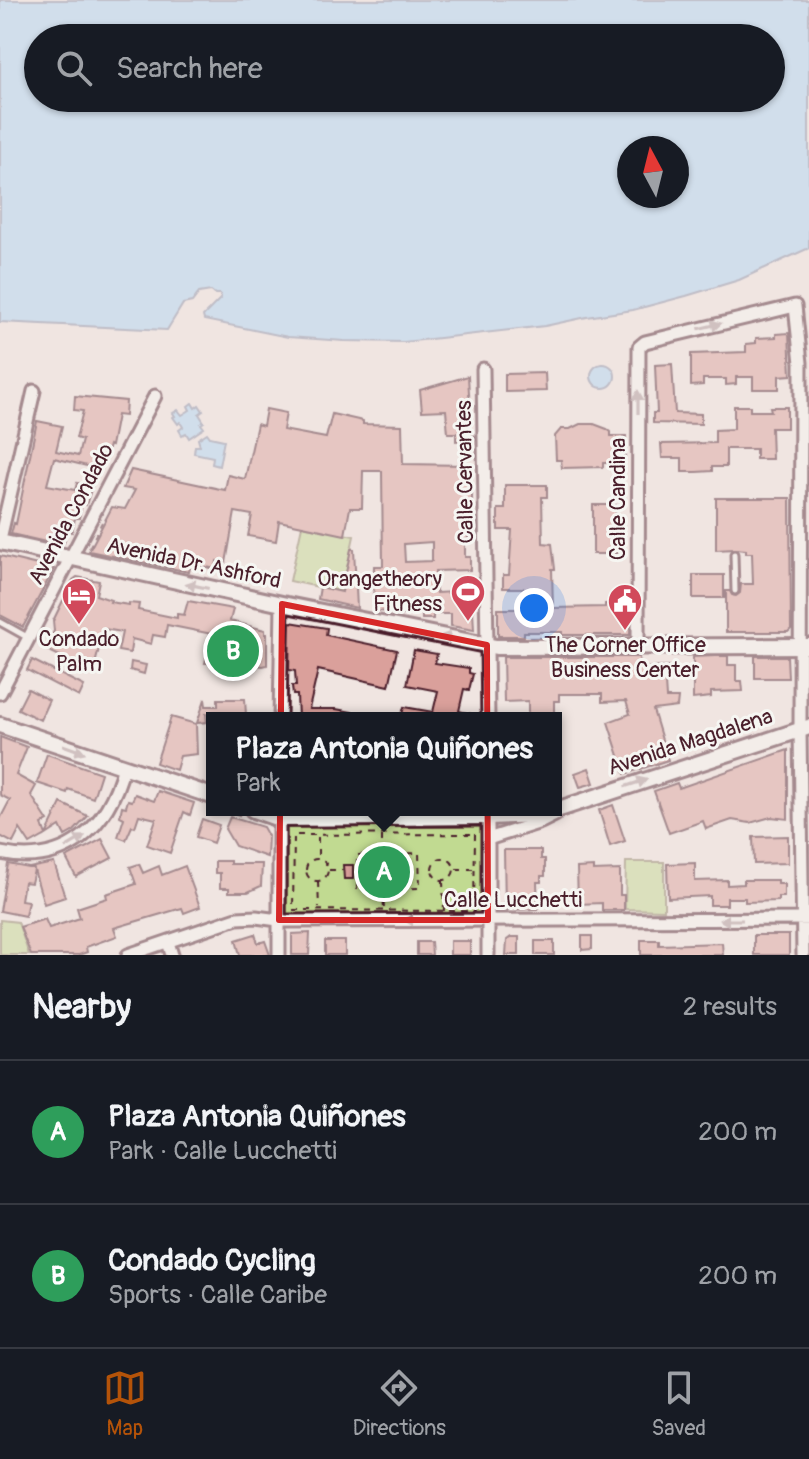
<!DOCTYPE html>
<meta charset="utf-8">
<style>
body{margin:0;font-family:Pangolin,sans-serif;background:#242831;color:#f1f3f6}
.compass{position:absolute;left:617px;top:136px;width:72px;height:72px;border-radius:50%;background:#171b24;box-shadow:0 2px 6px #0004;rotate:353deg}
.you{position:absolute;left:534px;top:608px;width:28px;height:28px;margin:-20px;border:6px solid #fff;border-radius:50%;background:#1a73e8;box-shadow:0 0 0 12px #1a73e833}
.badge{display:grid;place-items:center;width:52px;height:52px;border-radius:50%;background:#b45309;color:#fff;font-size:26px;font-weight:700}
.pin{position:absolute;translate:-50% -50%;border:4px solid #fff;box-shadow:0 2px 8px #0006}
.popup{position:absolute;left:206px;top:712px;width:356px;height:104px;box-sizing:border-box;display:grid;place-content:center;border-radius:0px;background:#171b24;filter:drop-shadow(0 2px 6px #0005);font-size:26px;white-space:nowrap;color:#9ea1a6}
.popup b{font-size:30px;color:#f1f3f6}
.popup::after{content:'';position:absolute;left:50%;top:100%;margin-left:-16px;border:16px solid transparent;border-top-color:#171b24}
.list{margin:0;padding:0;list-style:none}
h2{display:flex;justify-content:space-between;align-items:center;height:104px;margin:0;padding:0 32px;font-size:34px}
h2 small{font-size:26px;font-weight:400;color:#9ea1a6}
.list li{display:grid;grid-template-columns:52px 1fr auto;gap:24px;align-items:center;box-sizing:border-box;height:144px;padding:0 32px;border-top:2px solid #363941}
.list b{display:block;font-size:30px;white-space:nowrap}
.list p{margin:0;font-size:26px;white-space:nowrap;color:#9ea1a6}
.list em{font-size:26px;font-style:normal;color:#9ea1a6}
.icon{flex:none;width:44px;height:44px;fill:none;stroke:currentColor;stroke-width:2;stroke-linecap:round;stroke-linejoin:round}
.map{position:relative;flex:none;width:809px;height:955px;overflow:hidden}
.search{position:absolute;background:#171b24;box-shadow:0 2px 6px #0004;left:24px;right:24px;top:24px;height:88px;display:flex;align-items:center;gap:20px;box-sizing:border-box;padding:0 28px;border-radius:44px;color:#9ea1a6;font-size:30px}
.sheet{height:392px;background:#171b24}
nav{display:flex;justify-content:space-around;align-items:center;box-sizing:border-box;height:112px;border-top:2px solid #363941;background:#171b24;font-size:22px;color:#9ea1a6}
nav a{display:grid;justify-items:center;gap:4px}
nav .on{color:#b45309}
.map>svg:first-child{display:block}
</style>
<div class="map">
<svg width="809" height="955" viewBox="0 0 809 955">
<rect width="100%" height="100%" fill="#f0e5e1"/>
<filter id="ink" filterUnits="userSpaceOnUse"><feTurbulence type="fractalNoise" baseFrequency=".0125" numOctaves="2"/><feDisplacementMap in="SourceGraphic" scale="16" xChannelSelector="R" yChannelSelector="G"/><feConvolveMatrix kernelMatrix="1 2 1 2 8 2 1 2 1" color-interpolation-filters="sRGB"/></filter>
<g filter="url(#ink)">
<path fill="#c1da91" stroke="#867c5e" stroke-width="2" d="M302,526L354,536L342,592L290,581Z
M287,827H482L481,917L287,916Z
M626,862H664V910L625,909Z
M0,920L18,922L29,955H0Z"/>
<path fill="#abd5f6" stroke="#848ca5" stroke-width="2" fill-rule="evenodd" d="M0,0H809V248L739,280L686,296L633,310L587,317L545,326L404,342L344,341L288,337L204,320L203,316L221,298L220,294H215L211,291L199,293L192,302L183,304L167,330L0,322ZM38,38H771V98H38ZM629,148H677V196H629Z
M591 376a12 12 0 1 1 24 0a12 12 0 1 1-24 0Z
M192,403L195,408L199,405L203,411L199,414L204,422L201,424L204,428L189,438L186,433L182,435L179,430L183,427L180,422L178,424L173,417L175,416L173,413L178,410L182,415L190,410L188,406Z
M207,433L210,437L224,440L219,466L212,464L213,457L194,453L195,446H200L198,439Z"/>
<path fill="#daa09b" stroke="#4a1f2b" stroke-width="2" fill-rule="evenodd" d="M789,333L791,375L779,376V389H753V377H736V384L726,385V379H703V385L691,386V354L746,352V344L756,343V338L776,337V334Z
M672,364L675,413L701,414V424L653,423V413H657L655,365Z
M545,373L546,391L505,392V374Z
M468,376L470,410H466L467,433L475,436L476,439L456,441V433H448L446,410L422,411L420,390Z
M75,396L126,401L125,416L117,415L111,446L109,445L106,456L102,455L100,462L93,460L91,467L54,458L47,485L75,490L77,483L92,486L86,505L82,504L79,518H75L72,532L67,531L64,543L59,542V545L11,534L14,523L16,524L37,421L62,426L56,451L78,456L82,440L76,438L83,411L74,410Z
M734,406H750V411H771L770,407H787V428H771L772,459H756V449H726V467H712V471L696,472H682V458H662L661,444L715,443V430L734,429Z
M266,409L286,413L283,430L326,438L332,414L363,421V424L402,425L403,464L467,465V482H472V507H468V540H465V557H470V570L435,571L436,593L472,591L474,630L451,626V614H433V619H422V612L403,615L373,610L374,566H383L382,471H363L362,508H350L345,535L279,521L276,541L248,536L252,515L235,512L226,563L217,561L216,569L191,564L189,572L89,551L112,507L125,509L135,490L123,488L131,470L225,490L228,475L245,479L257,424L263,426ZM432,542V561L405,562L404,544Z
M580,424H594L607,429L611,432V436H626L625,456H614V463H603V467L562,468L561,460H556L555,436L561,429H570Z
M505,485H547V497H542L543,543L552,544L555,569H552L553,608L605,607V604L630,603V635H562V632H524V636H498V609H524L523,588H503V575H509L512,530H498V509H505Z
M716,498H790L791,629L788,632H726V591H730L732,595L736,596L740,593L741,584H753L752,553H746V550L735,549L716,550Z
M593,505H616V554H593Z
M351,549H354L357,608L318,599L320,587L342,592Z
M0,556L54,569L23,627L0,615Z
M693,575H724V598H693Z
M77,577L99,581L96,595L111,600L110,602L129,605V603L139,604L138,610L177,618V614L184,615L188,601L233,609L230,621L265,630V634H267V665L263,666L231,662L205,663L212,634L167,625L165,637L153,635L151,644L132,639L130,653L118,651L122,632L104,629L93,672L45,649L54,631L53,621L73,580Z
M290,622L327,628L326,635L397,650L389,686L318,670L309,709H336L363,714V718H298L297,695H293L292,686H296L295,671L289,670Z
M414,650L437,654L435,663L469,668V673L473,674L469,690L464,689L459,711L475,715L474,718H401L404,707L433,712L438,691L407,685Z
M715,656H728V665H736V681H742L743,691L711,692V697L693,699V657Z
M755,656H787L788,678H755Z
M503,657H639L640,668L668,667V683H665L666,698H678L677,707L653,710L668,760L625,774L608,722L630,714L626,701L602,702V694H559V701H554V718H528V701L504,702Z
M32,660L84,686L79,697L27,670Z
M131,662L146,665L144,674L130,670Z
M28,689L49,700L40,720L18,709Z
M205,699L206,706H218V699H245L246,715L206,714L207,722L197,723Z
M171,717L196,724L197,754L180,756L176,770L156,763Z
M0,737L27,747L16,775L36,786L31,795L48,821L42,824L46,835L30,844L20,829L13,843L0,836V819L10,800L0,795Z
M788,750V819L771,817L750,823L732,820L706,829L703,821L669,833L654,791L677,783L679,788Z
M47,754L101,773L93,798L68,789L67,793L37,783Z
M589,768L594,783L580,787L575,773Z
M158,791L194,803L190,815L184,812L170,853L147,845L156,819L139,815L135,827L132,826L126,840L118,837L124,818L120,816L122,806L126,807L128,800L132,801L135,794L154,801Z
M61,803L88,816L74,831L65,836L60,826L46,835Z
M613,805L625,841L610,846L599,810Z
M230,817L263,827L268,836L267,857L235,846L225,829Z
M202,819L219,825L213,843L196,837Z
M788,836V863L754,864L753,837Z
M102,839L112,858L76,877L66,858Z
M504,850H541V859H545V876H541V882H537L538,909L505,910Z
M215,861H230V864H262L261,886L248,892H229V888H220V873H215Z
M54,863L65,897L44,904L34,870L31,883L24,882L21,900L28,901L25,916L0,911L8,864L29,868Z
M695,863V881L727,880V885L744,884V880H778V884H784V897H778V901L745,902V898H727V905H710V896L668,898L667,864Z
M139,864L143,873L159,866L162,875L185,866L200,907L184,913L182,908L114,928L117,936L86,947L87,952L79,955H31L20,927L45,919L49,928L80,918L77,908L107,898L106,894L136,884L130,867Z
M343,865H353V879H344Z
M593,867V871L620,870V895H624V910H602V903L578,904L577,868Z
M310,933L309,955H292V934Z
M255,934L258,943L265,941L270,955H240L236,940Z
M754,935H789V955H754Z
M582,936H592V949L582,950Z
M511,937H519V955H506L507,940Z
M641,940H659V945L722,943L723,955H641Z
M325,941H345V955H325Z
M450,941H470V955H450Z
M535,941H554V955H535Z
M417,942H431L432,955H417Z"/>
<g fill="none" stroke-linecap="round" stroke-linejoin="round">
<g stroke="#4a1f2b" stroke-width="11">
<path id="service" d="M734,554L735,591
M0,622L27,637"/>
</g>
<g stroke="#4a1f2b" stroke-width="17">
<path id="minor" d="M483,369L488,718
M0,539L34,391
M638,648L639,347L645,342L795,306L801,363L800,730L803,955
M0,693L155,396
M280,718L282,604
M279,810V955
M488,839L541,822L555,815
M0,853C66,867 108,828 124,766
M168,942L172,955
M128,955L237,918L256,917L286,921L809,919
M488,955V811"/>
</g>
<g stroke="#4a1f2b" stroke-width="20">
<path id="tertiary" d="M0,542L282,604L496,647L809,646
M0,725L212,796
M253,810L279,819L488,817L536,815L550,812L809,727"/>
</g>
<path stroke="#4a1f2b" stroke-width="2" stroke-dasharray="6 6" stroke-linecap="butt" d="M89,548L102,522
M223,810L245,817
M475,834L474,911L293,910L294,835Z
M382,836V850L388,852L389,857L387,862L383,864H379L375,858L377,853L382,850
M318,837V858
M376,854L357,855V889L420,888L419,853L389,854
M432 869a11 11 0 1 1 22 0a11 11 0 1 1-22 0Z
M306 870a11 11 0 1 1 22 0a11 11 0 1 1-22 0Z
M456,869H473
M329,870H343
M443,881L444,911
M318,882L319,908
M383,890L384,910"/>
<use href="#service" stroke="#f6f6f2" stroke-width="5"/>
<use href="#minor" stroke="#f6f6f2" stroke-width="11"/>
<use href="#tertiary" stroke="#f6f6f2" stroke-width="14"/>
</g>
<defs><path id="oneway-solid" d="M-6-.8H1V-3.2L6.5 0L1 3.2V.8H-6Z" transform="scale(2)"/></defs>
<g fill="#a99598">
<use href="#oneway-solid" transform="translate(710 326) rotate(-13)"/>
<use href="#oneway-solid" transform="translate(638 402) rotate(-90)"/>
<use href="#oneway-solid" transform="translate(197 586) rotate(-168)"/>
<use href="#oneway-solid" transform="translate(452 638) rotate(-169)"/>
<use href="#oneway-solid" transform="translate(74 749) rotate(19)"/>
<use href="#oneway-solid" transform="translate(636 783) rotate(-18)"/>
<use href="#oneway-solid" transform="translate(75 842) rotate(-31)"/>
<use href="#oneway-solid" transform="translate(415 920) rotate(180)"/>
<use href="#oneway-solid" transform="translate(731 920) rotate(180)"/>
</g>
</g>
<path d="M0 0H809V955H0ZM282,604L487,645L488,920H279Z" fill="#f0e5e1" fill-opacity=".55" fill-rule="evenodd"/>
<path fill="none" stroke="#d62828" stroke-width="6" stroke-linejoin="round" d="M282,604L487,645L488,920H279Z"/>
<defs>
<g id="stadium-pin" transform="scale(1.8)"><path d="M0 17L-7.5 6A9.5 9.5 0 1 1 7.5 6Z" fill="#d1495b" stroke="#f6f6f2"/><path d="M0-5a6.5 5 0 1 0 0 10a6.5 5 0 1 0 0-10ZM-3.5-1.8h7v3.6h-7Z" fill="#fff"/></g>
<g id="hotel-pin" transform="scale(1.8)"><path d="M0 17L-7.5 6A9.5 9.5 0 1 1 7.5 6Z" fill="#d1495b" stroke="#f6f6f2"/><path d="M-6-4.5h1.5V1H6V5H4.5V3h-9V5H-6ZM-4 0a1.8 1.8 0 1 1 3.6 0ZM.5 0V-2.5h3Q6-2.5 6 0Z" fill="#fff"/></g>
<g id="civic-pin" transform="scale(1.8)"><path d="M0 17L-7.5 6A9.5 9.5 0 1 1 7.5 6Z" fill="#d1495b" stroke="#f6f6f2"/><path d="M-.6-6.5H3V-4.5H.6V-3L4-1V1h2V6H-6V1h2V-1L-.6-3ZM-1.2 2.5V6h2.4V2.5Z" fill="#fff"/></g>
</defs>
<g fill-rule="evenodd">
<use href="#stadium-pin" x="468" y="592"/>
<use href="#hotel-pin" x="79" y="595"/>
<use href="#civic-pin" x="625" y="601"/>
</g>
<g text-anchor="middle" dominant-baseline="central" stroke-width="6" stroke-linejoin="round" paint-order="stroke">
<g font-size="22" fill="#4a1f2b" stroke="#f6f6f2">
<text transform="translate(465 472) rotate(-91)">Calle Cervantes</text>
<text transform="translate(618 499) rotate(-90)">Calle Candina</text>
<text transform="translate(71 514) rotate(-62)">Avenida Condado</text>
<text transform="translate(194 563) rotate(12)">Avenida Dr. Ashford</text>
<text transform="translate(690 742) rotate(-18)">Avenida Magdalena</text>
<text x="513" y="900">Calle Lucchetti</text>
</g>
<g font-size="22" fill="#4a1f2b" stroke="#f6f6f2">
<text x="442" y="579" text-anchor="end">Orangetheory<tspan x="442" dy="25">Fitness</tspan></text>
<text x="79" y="639">Condado<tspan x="79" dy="25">Palm</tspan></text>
<text x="625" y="645">The Corner Office<tspan x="625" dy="25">Business Center</tspan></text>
</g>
</g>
</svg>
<svg class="compass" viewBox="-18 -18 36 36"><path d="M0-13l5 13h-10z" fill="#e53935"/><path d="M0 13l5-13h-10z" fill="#9ea1a6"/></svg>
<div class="you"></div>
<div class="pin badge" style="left:384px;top:872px;background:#2e9e5b">A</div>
<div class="popup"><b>Plaza Antonia Quiñones</b>Park</div>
<div class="pin badge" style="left:233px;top:651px;background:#2e9e5b">B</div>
<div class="search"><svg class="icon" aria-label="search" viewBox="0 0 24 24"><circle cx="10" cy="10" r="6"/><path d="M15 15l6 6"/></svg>Search here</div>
</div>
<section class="sheet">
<h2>Nearby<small>2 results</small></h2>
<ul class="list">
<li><span class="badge" style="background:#2e9e5b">A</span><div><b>Plaza Antonia Quiñones</b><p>Park · Calle Lucchetti</p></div><em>200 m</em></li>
<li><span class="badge" style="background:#2e9e5b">B</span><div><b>Condado Cycling</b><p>Sports · Calle Caribe</p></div><em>200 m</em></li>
</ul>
</section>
<nav>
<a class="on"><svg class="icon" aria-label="map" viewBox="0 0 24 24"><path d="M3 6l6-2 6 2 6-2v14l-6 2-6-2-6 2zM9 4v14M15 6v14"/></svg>Map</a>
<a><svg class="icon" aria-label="directions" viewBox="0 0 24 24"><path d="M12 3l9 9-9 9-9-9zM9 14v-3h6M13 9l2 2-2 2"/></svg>Directions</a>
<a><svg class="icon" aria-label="saved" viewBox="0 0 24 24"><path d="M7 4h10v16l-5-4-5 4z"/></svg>Saved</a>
</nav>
